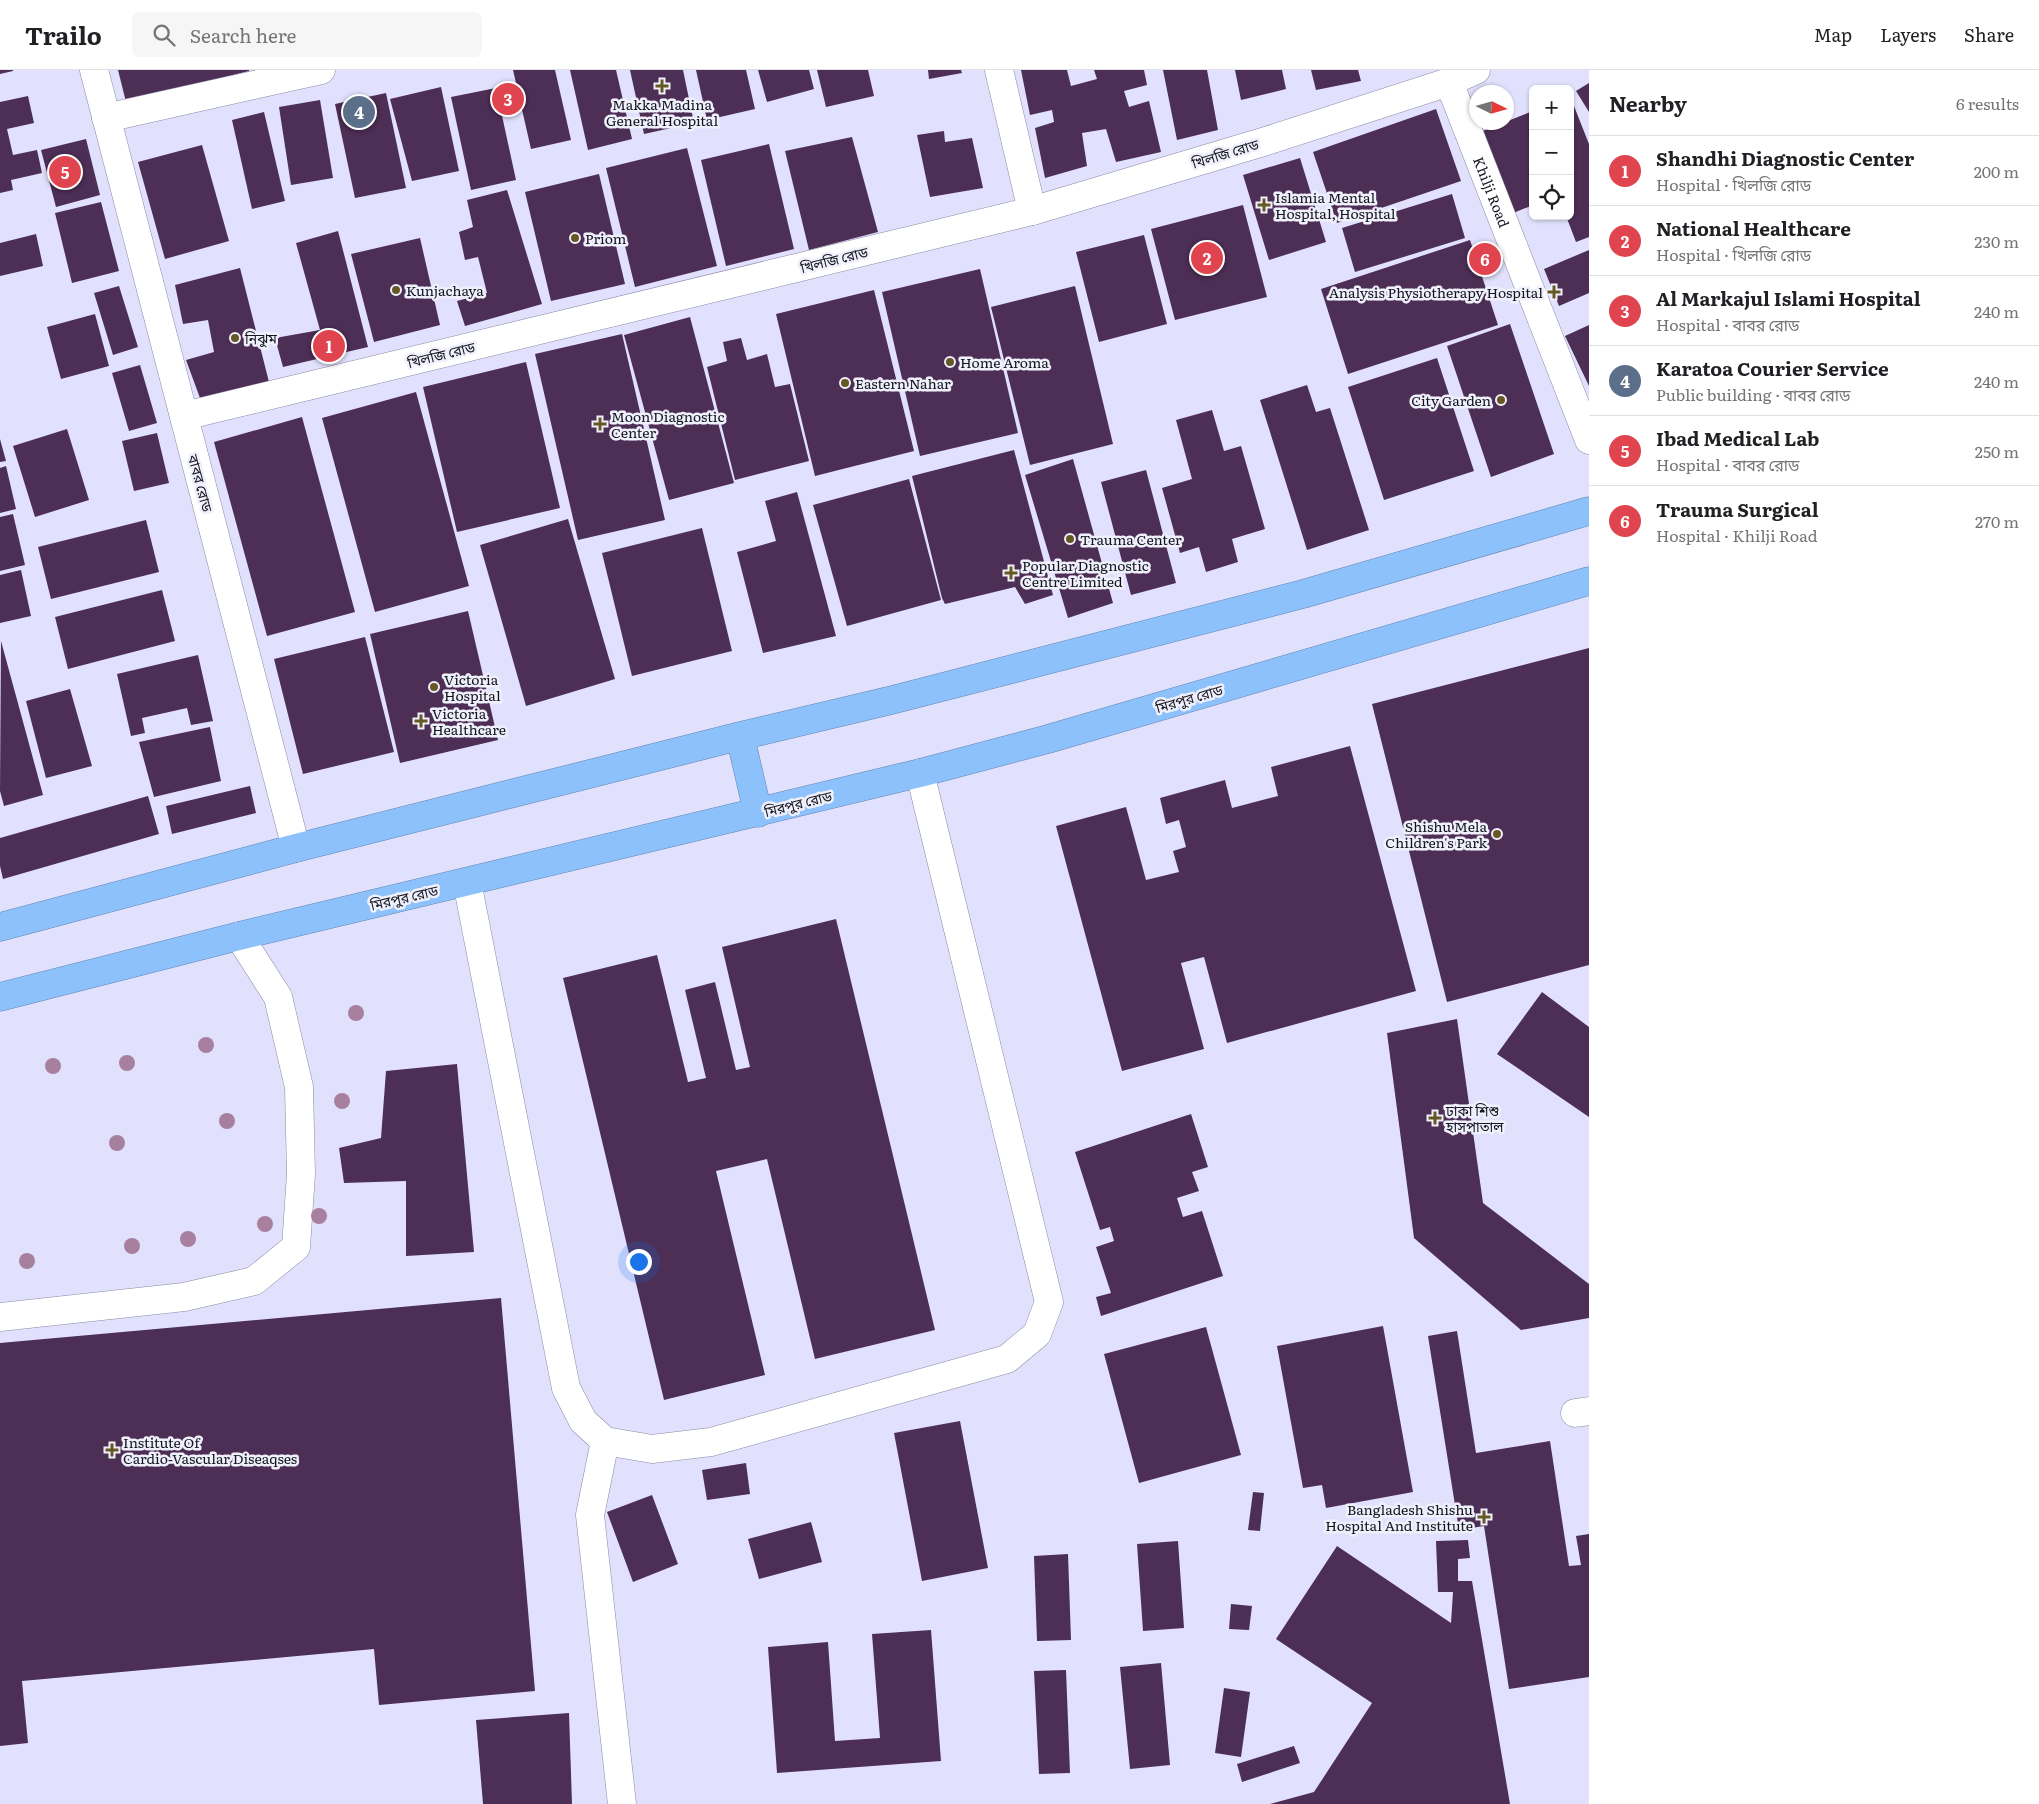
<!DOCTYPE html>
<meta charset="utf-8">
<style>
body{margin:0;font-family:Literata,"Noto Sans Bengali",serif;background:#f6f6f6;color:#202124}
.controls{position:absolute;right:15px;top:15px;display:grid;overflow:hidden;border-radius:8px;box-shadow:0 1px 4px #0004}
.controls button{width:45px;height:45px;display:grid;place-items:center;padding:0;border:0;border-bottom:1px solid #e0e0e0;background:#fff;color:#202124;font:25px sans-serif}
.compass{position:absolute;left:1469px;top:15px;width:45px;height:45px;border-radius:50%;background:#fff;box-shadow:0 1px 4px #0004;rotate:95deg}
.you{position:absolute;left:638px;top:1191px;width:18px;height:18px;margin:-12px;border:4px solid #fff;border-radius:50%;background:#1a73e8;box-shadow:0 0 0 8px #1a73e833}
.badge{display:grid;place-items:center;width:32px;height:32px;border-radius:50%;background:#1a73e8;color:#fff;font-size:16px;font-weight:700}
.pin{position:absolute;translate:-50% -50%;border:2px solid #fff;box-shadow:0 1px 5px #0006}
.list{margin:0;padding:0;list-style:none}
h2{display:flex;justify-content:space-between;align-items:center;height:65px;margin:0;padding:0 20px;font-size:21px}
h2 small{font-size:16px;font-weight:400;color:#757577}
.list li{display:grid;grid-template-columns:32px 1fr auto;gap:15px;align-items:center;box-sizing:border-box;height:70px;padding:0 20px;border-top:1px solid #e0e0e0}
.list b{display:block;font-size:19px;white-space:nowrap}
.list p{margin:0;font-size:16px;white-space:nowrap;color:#757577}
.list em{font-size:16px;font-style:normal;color:#757577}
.icon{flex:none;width:28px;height:28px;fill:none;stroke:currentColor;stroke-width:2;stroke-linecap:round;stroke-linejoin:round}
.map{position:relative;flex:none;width:1589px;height:1734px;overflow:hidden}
header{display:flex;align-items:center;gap:30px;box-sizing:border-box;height:70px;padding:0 25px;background:#fff;border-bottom:1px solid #e0e0e0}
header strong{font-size:24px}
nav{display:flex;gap:28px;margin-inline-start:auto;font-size:18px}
.search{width:350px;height:45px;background:#f6f6f6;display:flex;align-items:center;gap:12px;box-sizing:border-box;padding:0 18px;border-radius:8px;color:#757577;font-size:19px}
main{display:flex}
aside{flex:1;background:#fff}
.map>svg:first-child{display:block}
</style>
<header>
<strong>Trailo</strong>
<div class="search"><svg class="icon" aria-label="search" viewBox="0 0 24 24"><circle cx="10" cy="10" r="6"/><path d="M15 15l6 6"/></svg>Search here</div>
<nav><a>Map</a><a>Layers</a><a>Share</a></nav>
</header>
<main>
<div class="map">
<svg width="1589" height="1734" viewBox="0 0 1589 1734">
<rect width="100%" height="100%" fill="#e1e1fe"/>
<path fill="#4d2e55" d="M0,0H13V1L0,4Z
M118,0H249V1L126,32Z
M513,0H555L571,70L531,79Z
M570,0H616L632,69L588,80Z
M630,0H683L694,53L644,64Z
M696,0H746L755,39L707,50Z
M758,0H809L814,19L767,32Z
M817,0H868L874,26L826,37Z
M928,0H961L962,3L929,9Z
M1021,0H1067L1071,16L1097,9L1094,0H1144L1147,15L1124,21L1129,37L1149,31L1161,82L1116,92L1106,59L1082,63L1087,96L1045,108L1035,58L1054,52L1052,40L1030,45Z
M1163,0H1207L1218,60L1177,70Z
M1235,0H1282L1286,19L1241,30Z
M1311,0H1358L1361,11L1316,20Z
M1589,13V42L1576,21Z
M441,17L459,101L412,111L390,29Z
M496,18L516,110L471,120L451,27Z
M386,23L406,118L355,128L335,34Z
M28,26L34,53L7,59L13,85L37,80L42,103L11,110L13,120L0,123V32Z
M1570,26L1589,74V167L1576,172L1566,146H1570Z
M320,30L333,108L291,115L279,37Z
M1436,39L1461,111L1337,153L1313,82Z
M1533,41V135L1506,146L1475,64Z
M264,42L285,131L252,139L232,50Z
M944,61L945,72L972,68L983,118L930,127L917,65Z
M852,67L878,162L809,180L785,81Z
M86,69L100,125L56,137L41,80Z
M769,74L794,179L726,196L701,90Z
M202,75L229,171L165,189L138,92Z
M687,78L717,196L635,217L606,98Z
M1300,88L1326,172L1269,190L1243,105Z
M599,104L625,214L551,231L525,122Z
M507,120L542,234L465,256L457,231L487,223L478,187L465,190L459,162L473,157L467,130Z
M1452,124L1465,168L1355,202L1342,158Z
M101,132L119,201L72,213L55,143Z
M1243,135L1267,227L1175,250L1151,159Z
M338,161L368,277L283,297L275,268L320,260L296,173Z
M36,164L43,196L0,206V173Z
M1144,165L1167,254L1099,272L1076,182Z
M420,168L440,255L374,272L351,184Z
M1470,170L1498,255L1348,304L1321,219Z
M1589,180V223L1559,236L1544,199Z
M240,198L269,312L200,328L186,290L214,282L208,250L183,254L175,215Z
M980,199L1018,363L920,386L882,222Z
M119,216L138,277L113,285L94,223Z
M1075,216L1113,374L1030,395L991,237Z
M874,220L914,381L815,406L776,244Z
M95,244L109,296L61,309L47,257Z
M690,247L734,413L669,430L624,265Z
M1510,254L1554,384L1491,407L1447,276Z
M1589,255V316L1565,266Z
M622,264L665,450L578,470L535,284Z
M741,268L747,290L767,284L775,317L790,314L809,391L735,410L707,297L727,291L723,272Z
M1437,288L1474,401L1384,430L1348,317Z
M526,292L560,438L457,462L423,317Z
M140,295L157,353L129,361L112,303Z
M1307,315L1316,342L1330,338L1369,460L1307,480L1260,330Z
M416,322L469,516L375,542L322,348Z
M1212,340L1224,381L1241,376L1265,459L1232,469L1238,492L1206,502L1199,477L1180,483L1162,418L1192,409L1176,350Z
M302,347L355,542L267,566L214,372Z
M67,359L89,430L35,447L13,376Z
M157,363L169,413L134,421L122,371Z
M0,369L6,391L0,392Z
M1014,380L1053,525L1025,534L1015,517L945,534L942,528L912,406Z
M1073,389L1113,533L1068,548L1025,405Z
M6,396L16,439L0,443V398Z
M1146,400L1176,513L1131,525L1101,412Z
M909,409L941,530L847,556L813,435Z
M797,422L836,566L763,583L737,482L776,471L765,431Z
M13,444L25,495L0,501V447Z
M568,449L615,609L526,636L480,475Z
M146,450L159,502L51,529L38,477Z
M702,458L732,581L632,606L602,483Z
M21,500L31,546L0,553V505Z
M162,520L175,571L68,599L55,547Z
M468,541L498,670L400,693L370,564Z
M365,567L394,682L303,704L274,589Z
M1,571L43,725L4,736L0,721Z
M1589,578V895L1447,932L1372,634Z
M198,585L213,651L191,655L187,638L142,648L145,663L131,666L117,604Z
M70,619L92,696L46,708L26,631Z
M210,657L221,711L154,727L139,672Z
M1350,676L1416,921L1227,973L1204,887L1181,893L1204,979L1122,1001L1056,756L1126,737L1146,810L1179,802L1173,781L1186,777L1179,750L1166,754L1160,728L1225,710L1232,738L1278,726L1271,697Z
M250,716L256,743L172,764L166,736Z
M148,726L159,764L3,809L0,796V768Z
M836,849L935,1260L815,1289L767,1089L716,1101L765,1305L664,1330L563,908L657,885L688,1012L706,1008L685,920L715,912L736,1000L750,997L722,877Z
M1542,922L1589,957V1047L1497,984Z
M1457,949L1483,1133L1589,1214V1248L1521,1260L1414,1168L1387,963Z
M457,994L474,1182L406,1186V1111L344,1113L339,1078L381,1068L386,1001Z
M1191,1044L1208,1097L1192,1102L1199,1121L1177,1128L1183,1147L1202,1141L1223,1206L1101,1246L1096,1227L1111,1223L1096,1177L1114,1171L1110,1157L1100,1160L1075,1082Z
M501,1228L535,1621L379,1635L374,1579L22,1611L28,1673L0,1676V1273Z
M1383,1256L1413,1422L1326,1438L1322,1415L1303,1418L1277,1276Z
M1206,1257L1241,1385L1139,1413L1104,1284Z
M1457,1261L1476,1383L1550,1371L1569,1496L1581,1495L1576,1466L1589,1464V1607L1509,1619L1484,1456L1459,1460L1428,1266Z
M960,1351L988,1498L922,1511L894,1363Z
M746,1393L750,1424L707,1430L702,1400Z
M1253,1422L1264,1423L1260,1461L1248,1460Z
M652,1425L678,1494L633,1512L607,1442Z
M811,1452L822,1492L759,1509L748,1469Z
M1468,1470L1470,1488L1458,1489V1511H1472L1510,1734H1270L1314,1722L1372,1633L1276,1569L1337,1476L1451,1553L1453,1522H1438L1436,1471Z
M1178,1471L1184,1558L1143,1561L1137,1474Z
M1068,1484L1071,1570L1037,1571L1034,1486Z
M1231,1534L1252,1536L1249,1560L1229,1559Z
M931,1560L941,1691L777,1703L768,1577L828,1572L835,1671L880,1668L872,1564Z
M1161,1593L1170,1695L1130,1699L1120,1597Z
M1066,1600L1070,1703L1039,1704L1034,1601Z
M1224,1618L1250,1622L1241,1687L1215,1683Z
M569,1643L572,1734H483L476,1650Z
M1294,1676L1300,1693L1242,1712L1237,1694Z"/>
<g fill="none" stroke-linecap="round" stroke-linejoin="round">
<g stroke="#8b8aa4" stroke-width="29">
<g id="minor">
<path d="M94,0L296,778"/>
<path d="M999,0L1032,141"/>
<path id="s1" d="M1449,12L1589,370"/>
<path d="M106,48L321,0"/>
<path d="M184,346L1032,141L1263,72L1449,12L1476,0"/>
<path d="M467,812L566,1318L583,1351L605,1371L652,1379L711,1372L1007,1289L1037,1264L1049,1232L920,703"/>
<path d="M0,1247L184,1227L254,1211L296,1177L301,1104L299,1017L278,927L239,866"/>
<path d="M1575,1343L1589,1341"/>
<path d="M605,1371L590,1445L622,1734"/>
</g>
</g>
<g stroke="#6384ae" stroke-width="29">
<path id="highway" d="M740,666L758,743
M0,857L296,778L740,666L892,630L1303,524L1589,441
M0,927L239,866L920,703L1048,669L1589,511"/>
</g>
<use href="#minor" stroke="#fff" stroke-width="28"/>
<use href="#highway" stroke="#8dc1fb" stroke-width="28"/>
</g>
<g fill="#a7809f">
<circle cx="356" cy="943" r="8"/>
<circle cx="206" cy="975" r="8"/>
<circle cx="127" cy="993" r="8"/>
<circle cx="53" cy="996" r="8"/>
<circle cx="342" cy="1031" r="8"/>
<circle cx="227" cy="1051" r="8"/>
<circle cx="117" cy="1073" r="8"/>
<circle cx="319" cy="1146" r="8"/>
<circle cx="265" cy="1154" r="8"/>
<circle cx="188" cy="1169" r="8"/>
<circle cx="132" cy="1176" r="8"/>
<circle cx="27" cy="1191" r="8"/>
</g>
<g fill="#655825" stroke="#f0f0fc" stroke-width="2">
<path d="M659.5 8.5h5v5h5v5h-5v5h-5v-5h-5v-5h5z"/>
<path d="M1261.5 127.5h5v5h5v5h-5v5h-5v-5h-5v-5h5z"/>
<circle cx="575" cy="168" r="5"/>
<circle cx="396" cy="220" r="5"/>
<path d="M1551.5 214.5h5v5h5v5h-5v5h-5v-5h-5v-5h5z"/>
<circle cx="235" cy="268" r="5"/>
<circle cx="950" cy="292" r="5"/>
<circle cx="845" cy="313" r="5"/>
<circle cx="1501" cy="330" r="5"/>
<path d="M597.5 346.5h5v5h5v5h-5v5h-5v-5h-5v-5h5z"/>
<circle cx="1070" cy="469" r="5"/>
<path d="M1008.5 495.5h5v5h5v5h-5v5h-5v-5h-5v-5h5z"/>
<circle cx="434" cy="617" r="5"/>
<path d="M418.5 643.5h5v5h5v5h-5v5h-5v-5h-5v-5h5z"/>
<circle cx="1497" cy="764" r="5"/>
<path d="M1432.5 1040.5h5v5h5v5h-5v5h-5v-5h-5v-5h5z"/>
<path d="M109.5 1372.5h5v5h5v5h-5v5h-5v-5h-5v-5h5z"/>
<path d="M1481.5 1439.5h5v5h5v5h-5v5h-5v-5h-5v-5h5z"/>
</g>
<g text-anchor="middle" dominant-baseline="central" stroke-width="5" stroke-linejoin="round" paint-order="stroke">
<g font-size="14" fill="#14141e" stroke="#f0f0fc" text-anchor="start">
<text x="662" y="34" text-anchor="middle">Makka Madina<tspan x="662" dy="16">General Hospital</tspan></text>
<text x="1275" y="127">Islamia Mental<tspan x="1275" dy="16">Hospital, Hospital</tspan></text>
<text x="585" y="168">Priom</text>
<text x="406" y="220">Kunjachaya</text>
<text x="1543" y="222" text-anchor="end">Analysis Physiotherapy Hospital</text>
<text x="245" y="268">নিঝুম</text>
<text x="960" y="292">Home Aroma</text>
<text x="855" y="313">Eastern Nahar</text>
<text x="1491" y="330" text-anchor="end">City Garden</text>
<text x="611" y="346">Moon Diagnostic<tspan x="611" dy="16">Center</tspan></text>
<text x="1080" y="469">Trauma Center</text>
<text x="1022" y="495">Popular Diagnostic<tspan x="1022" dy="16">Centre Limited</tspan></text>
<text x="444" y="609">Victoria<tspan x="444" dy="16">Hospital</tspan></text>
<text x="432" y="643">Victoria<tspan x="432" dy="16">Healthcare</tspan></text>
<text x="1487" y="756" text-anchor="end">Shishu Mela<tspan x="1487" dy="16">Children's Park</tspan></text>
<text x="1446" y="1040">ঢাকা শিশু<tspan x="1446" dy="16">হাসপাতাল</tspan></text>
<text x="123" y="1372">Institute Of<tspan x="123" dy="16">Cardio-Vascular Diseaqses</tspan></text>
<text x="1473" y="1439" text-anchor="end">Bangladesh Shishu<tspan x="1473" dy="16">Hospital And Institute</tspan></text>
</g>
<g font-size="14" fill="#14141e" stroke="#f0f0fc">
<text transform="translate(1225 83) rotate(-17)">খিলজি রোড</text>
<text stroke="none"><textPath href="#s1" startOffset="118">Khilji Road</textPath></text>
<text transform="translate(834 189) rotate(-14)">খিলজি রোড</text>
<text transform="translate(441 284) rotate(-14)">খিলজি রোড</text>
<text transform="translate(201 413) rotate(75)">বাবর রোড</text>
<text transform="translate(1189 628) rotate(-16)">মিরপুর রোড</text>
<text transform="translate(798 733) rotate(-14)">মিরপুর রোড</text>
<text transform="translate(404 827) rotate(-13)">মিরপুর রোড</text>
</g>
</g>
</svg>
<div class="controls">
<button>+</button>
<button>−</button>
<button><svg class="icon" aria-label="locate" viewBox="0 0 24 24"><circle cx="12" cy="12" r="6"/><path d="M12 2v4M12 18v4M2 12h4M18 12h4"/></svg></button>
</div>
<svg class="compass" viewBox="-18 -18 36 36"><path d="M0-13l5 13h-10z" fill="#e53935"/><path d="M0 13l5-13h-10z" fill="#757577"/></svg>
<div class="you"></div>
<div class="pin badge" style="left:329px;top:276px;background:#e0444e">1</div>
<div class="pin badge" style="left:1207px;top:188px;background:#e0444e">2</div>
<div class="pin badge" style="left:508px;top:29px;background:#e0444e">3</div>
<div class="pin badge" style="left:359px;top:42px;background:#5c6f8a">4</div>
<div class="pin badge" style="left:65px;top:102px;background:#e0444e">5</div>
<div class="pin badge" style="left:1485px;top:189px;background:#e0444e">6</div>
</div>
<aside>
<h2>Nearby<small>6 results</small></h2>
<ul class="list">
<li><span class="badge" style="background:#e0444e">1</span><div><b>Shandhi Diagnostic Center</b><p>Hospital · খিলজি রোড</p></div><em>200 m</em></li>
<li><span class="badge" style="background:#e0444e">2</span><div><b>National Healthcare</b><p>Hospital · খিলজি রোড</p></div><em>230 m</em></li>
<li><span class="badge" style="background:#e0444e">3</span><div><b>Al Markajul Islami Hospital</b><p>Hospital · বাবর রোড</p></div><em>240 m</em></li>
<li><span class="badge" style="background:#5c6f8a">4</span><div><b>Karatoa Courier Service</b><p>Public building · বাবর রোড</p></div><em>240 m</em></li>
<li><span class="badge" style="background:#e0444e">5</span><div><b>Ibad Medical Lab</b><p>Hospital · বাবর রোড</p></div><em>250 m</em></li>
<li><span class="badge" style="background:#e0444e">6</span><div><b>Trauma Surgical</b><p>Hospital · Khilji Road</p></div><em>270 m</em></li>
</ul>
</aside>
</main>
